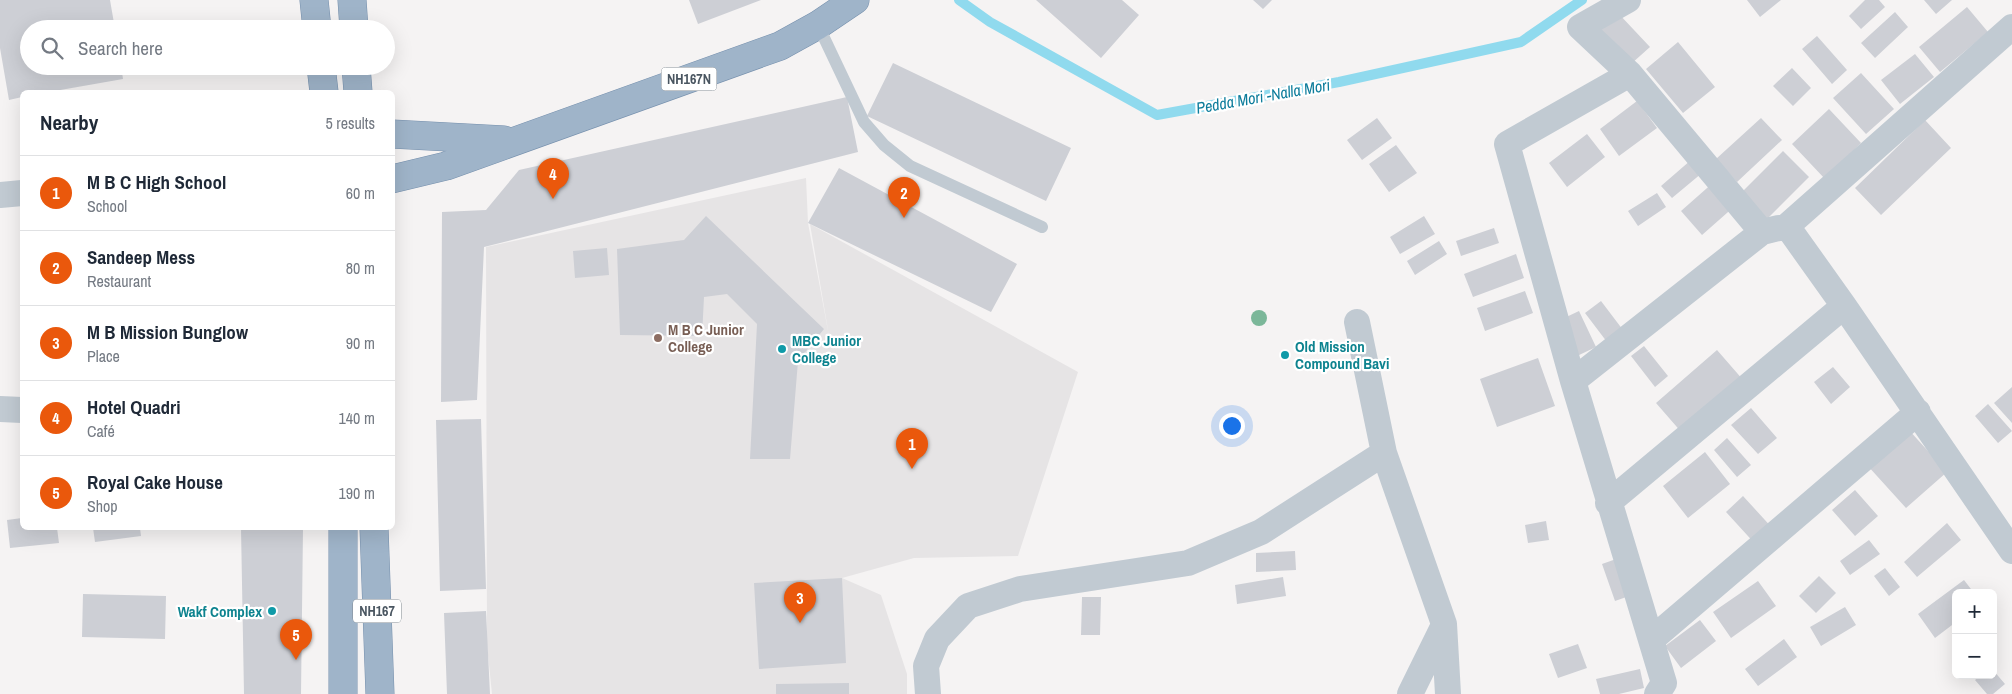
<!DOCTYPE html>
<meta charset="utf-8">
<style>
body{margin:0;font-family:"Archivo Narrow",sans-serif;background:#f2f2f3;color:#1f2937}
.controls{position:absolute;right:15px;bottom:15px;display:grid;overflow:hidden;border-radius:8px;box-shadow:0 5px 20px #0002}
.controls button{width:45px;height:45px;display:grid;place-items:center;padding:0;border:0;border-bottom:1px solid #e0e1e3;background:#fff;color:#1f2937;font:25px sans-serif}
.you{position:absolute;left:1231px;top:425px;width:18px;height:18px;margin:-12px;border:4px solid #fff;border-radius:50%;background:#1a73e8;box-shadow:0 0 0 8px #1a73e833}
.badge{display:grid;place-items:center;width:32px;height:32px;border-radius:50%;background:#ea580c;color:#fff;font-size:16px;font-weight:700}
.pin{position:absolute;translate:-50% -41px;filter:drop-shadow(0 1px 2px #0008)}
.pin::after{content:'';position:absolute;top:26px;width:18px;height:15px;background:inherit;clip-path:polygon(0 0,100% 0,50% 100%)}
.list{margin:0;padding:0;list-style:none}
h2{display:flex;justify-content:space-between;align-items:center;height:65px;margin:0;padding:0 20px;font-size:21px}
h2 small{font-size:16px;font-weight:400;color:#747a83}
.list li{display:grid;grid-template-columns:32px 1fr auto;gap:15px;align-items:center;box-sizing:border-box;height:75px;padding:0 20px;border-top:1px solid #e0e1e3}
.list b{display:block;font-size:19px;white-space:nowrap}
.list p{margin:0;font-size:16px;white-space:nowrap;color:#747a83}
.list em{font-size:16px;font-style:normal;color:#747a83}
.icon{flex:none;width:28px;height:28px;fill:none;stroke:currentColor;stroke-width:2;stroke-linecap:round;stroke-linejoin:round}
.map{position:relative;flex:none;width:2012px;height:694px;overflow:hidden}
.search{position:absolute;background:#fff;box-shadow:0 5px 20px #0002;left:20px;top:20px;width:375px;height:55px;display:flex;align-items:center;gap:12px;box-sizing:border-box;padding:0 18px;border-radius:28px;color:#747a83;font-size:19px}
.panel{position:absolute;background:#fff;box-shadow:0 5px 20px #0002;left:20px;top:90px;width:375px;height:440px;border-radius:8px}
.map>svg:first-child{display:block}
</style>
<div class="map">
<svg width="2012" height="694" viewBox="0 0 2012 694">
<rect width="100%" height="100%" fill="#f5f3f3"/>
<path fill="#e6e4e5" d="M806,178L808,223L829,336L810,224L1078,372L1018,556L914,558L842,578L881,595L907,674V694H492L487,645L486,247Z"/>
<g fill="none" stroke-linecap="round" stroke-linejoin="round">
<path stroke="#90daee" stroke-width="10" d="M959,0L990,22L1157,115L1339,82L1521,42L1582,0"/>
</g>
<path fill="#cdcfd5" d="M0,0H110L115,29H29V66H121L123,79L49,92H22V97L9,100L0,48Z
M689,0H761L698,24Z
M1036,0H1122L1139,15L1101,58Z
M1253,0H1272L1263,9Z
M1747,0H1781L1760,17Z
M1865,0H1879L1885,7L1861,29L1849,16Z
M1924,0H1952L1936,14Z
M1967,7L1988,32L1940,72L1919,47Z
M1895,12L1908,27L1875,58L1861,43Z
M1618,13L1650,47L1631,64L1600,30Z
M1817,36L1847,70L1832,84L1802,49Z
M1678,42L1715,87L1683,113L1646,69Z
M1915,54L1934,77L1900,104L1881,80Z
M893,63L1071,148L1046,201L867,116Z
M1792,68L1811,88L1793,106L1773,86Z
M1861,73L1894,109L1866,134L1833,98Z
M847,97L858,152L484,247L477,400L441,402L442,212L486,210L519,170Z
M1637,101L1657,128L1619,156L1600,129Z
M1829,109L1861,143L1825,179L1792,144Z
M1377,118L1392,138L1362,160L1347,140Z
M1761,118L1782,140L1737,182L1716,159Z
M1925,120L1951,148L1881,215L1855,188Z
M1587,134L1605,157L1567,187L1549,163Z
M1396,145L1417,173L1389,192L1369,164Z
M1783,151L1809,177L1767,219L1741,193Z
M1691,160L1702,173L1672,198L1661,186Z
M839,168L1017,264L991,312L808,223Z
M1715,181L1736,205L1702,235L1681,211Z
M1657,193L1666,207L1638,226L1628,211Z
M706,216L824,329L798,361L790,459H750L757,324L727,294L704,297L702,336L620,335L617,249L684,240Z
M1424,216L1435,234L1400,254L1390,237Z
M1494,228L1499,243L1461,256L1456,241Z
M1439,241L1447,254L1415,275L1407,261Z
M607,248L609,275L575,278L573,251Z
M1516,254L1524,278L1473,297L1464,274Z
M1525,291L1533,313L1485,331L1477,308Z
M1601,301L1623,330L1607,342L1585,313Z
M1579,311L1596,347L1577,356L1560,320Z
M1644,346L1668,376L1655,387L1631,356Z
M1717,350L1744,381L1683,434L1656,403Z
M1538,358L1555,406L1497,427L1480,379Z
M1833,367L1850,387L1831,404L1814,382Z
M2012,387V423L1994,403Z
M1988,404L2012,431L1998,443L1975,416Z
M1751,408L1777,438L1758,454L1731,425Z
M481,419L486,589L440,591L436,420Z
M1908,429L1947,472L1906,508L1867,465Z
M1727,438L1751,465L1737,477L1714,450Z
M1705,452L1730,484L1688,518L1663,486Z
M1855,490L1878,516L1855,536L1832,510Z
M1743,496L1775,531L1758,547L1726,512Z
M22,518V528H57L59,543L10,548L7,520Z
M1546,521L1549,540L1528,543L1525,525Z
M1947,523L1961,540L1917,577L1904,562Z
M93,528H140L141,536L95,542Z
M241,528H303L301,694H244Z
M1869,540L1880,554L1850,575L1840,561Z
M1295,551L1296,570L1256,572V553Z
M1619,558L1632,595L1615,601L1602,564Z
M1885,568L1900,587L1889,596L1874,576Z
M1819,576L1836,593L1816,613L1799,596Z
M1283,577L1286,596L1237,604L1235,585Z
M842,578L846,663L759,669L754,583Z
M1964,580L1974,593H1956V622L1935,638L1918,614Z
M1758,581L1776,606L1731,638L1713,612Z
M83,594L166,596L165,639L82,637Z
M1082,597H1101L1100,635H1081Z
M1845,607L1856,625L1821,646L1810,627Z
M486,611L490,694H447L444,613Z
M1700,620L1716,641L1681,668L1665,646Z
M1784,639L1797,657L1758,686L1745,669Z
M1578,644L1587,668L1558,678L1549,654Z
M1640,669L1644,688L1619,694H1600L1596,679Z
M1993,670L2005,684L1993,694H1987L1975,680L1981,675H1993Z
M849,683V694H776V684Z"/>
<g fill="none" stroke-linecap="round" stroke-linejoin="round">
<g stroke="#7690ad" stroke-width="29">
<path id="trunk" d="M314,0L317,29
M352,0L354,29
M321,66L324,92
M356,66L358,92
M392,134L504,140
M392,179L446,166L780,46L818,25L855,0
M343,528V694
M374,528L380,694"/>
</g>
<path stroke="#c1cad2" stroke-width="12" d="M818,25L864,122L884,145L910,166L1042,227"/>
<path stroke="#c1cad2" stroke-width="26" d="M1628,0L1580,27L1630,74L1762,232L1779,228
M2012,27L1787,226L1844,306L2012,551
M0,195L22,193
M1357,322L1384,453L1444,624L1448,694
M1573,381L1507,144L1630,74
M0,409L22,410
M1608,503L1844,306
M1651,640L1918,412
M928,694L926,666L937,639L968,606L1020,589L1188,563L1261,532L1384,453
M1410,694L1443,627
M1657,694L1664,683L1573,381L1762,232"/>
<use href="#trunk" stroke="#9fb4c9" stroke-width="28"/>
</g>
<circle fill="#7bb799" cx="1259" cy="318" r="8"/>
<circle fill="#8d6e63" stroke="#fff" stroke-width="2" cx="658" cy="338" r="5"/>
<g fill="#0f9aa8" stroke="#fff" stroke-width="2">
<circle cx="782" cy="349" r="5"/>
<circle cx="1285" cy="355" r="5"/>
<circle cx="272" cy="611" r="5"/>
</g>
<g text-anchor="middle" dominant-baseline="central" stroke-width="4.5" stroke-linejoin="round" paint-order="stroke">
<g fill="#fff" stroke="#808990" stroke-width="1">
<rect x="661.5" y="67.5" width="55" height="23" rx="4"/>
<rect x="353" y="599.5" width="48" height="23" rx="4"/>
</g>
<g font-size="14" font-weight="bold" fill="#4a5661">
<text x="689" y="79">NH167N</text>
<text x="377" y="611">NH167</text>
</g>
<g font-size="15" font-weight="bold" fill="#785e54" stroke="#fff" text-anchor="start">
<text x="668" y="329">M B C Junior<tspan x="668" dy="17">College</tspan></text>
</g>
<g font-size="15" font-weight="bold" fill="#0d838f" stroke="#fff" text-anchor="start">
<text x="792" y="340">MBC Junior<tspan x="792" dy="17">College</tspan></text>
<text x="1295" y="346">Old Mission<tspan x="1295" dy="17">Compound Bavi</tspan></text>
<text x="262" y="611" text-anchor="end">Wakf Complex</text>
</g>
<g font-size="16" font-style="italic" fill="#0c7c9b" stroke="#fff">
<text transform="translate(1263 96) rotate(-10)">Pedda Mori -Nalla Mori</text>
</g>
</g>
</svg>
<div class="controls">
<button>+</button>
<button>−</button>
</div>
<div class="you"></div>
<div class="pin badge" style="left:912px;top:469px">1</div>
<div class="pin badge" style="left:904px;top:218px">2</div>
<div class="pin badge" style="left:800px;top:623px">3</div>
<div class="pin badge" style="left:553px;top:199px">4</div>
<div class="pin badge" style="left:296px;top:660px">5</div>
<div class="search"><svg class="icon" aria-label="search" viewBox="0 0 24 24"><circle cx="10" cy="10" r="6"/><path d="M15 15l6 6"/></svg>Search here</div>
<section class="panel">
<h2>Nearby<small>5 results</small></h2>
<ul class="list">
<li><span class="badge">1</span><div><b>M B C High School</b><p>School</p></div><em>60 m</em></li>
<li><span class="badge">2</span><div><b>Sandeep Mess</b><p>Restaurant</p></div><em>80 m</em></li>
<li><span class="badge">3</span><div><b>M B Mission Bunglow</b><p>Place</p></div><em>90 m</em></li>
<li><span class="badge">4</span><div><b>Hotel Quadri</b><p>Café</p></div><em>140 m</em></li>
<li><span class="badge">5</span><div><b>Royal Cake House</b><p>Shop</p></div><em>190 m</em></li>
</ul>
</section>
</div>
